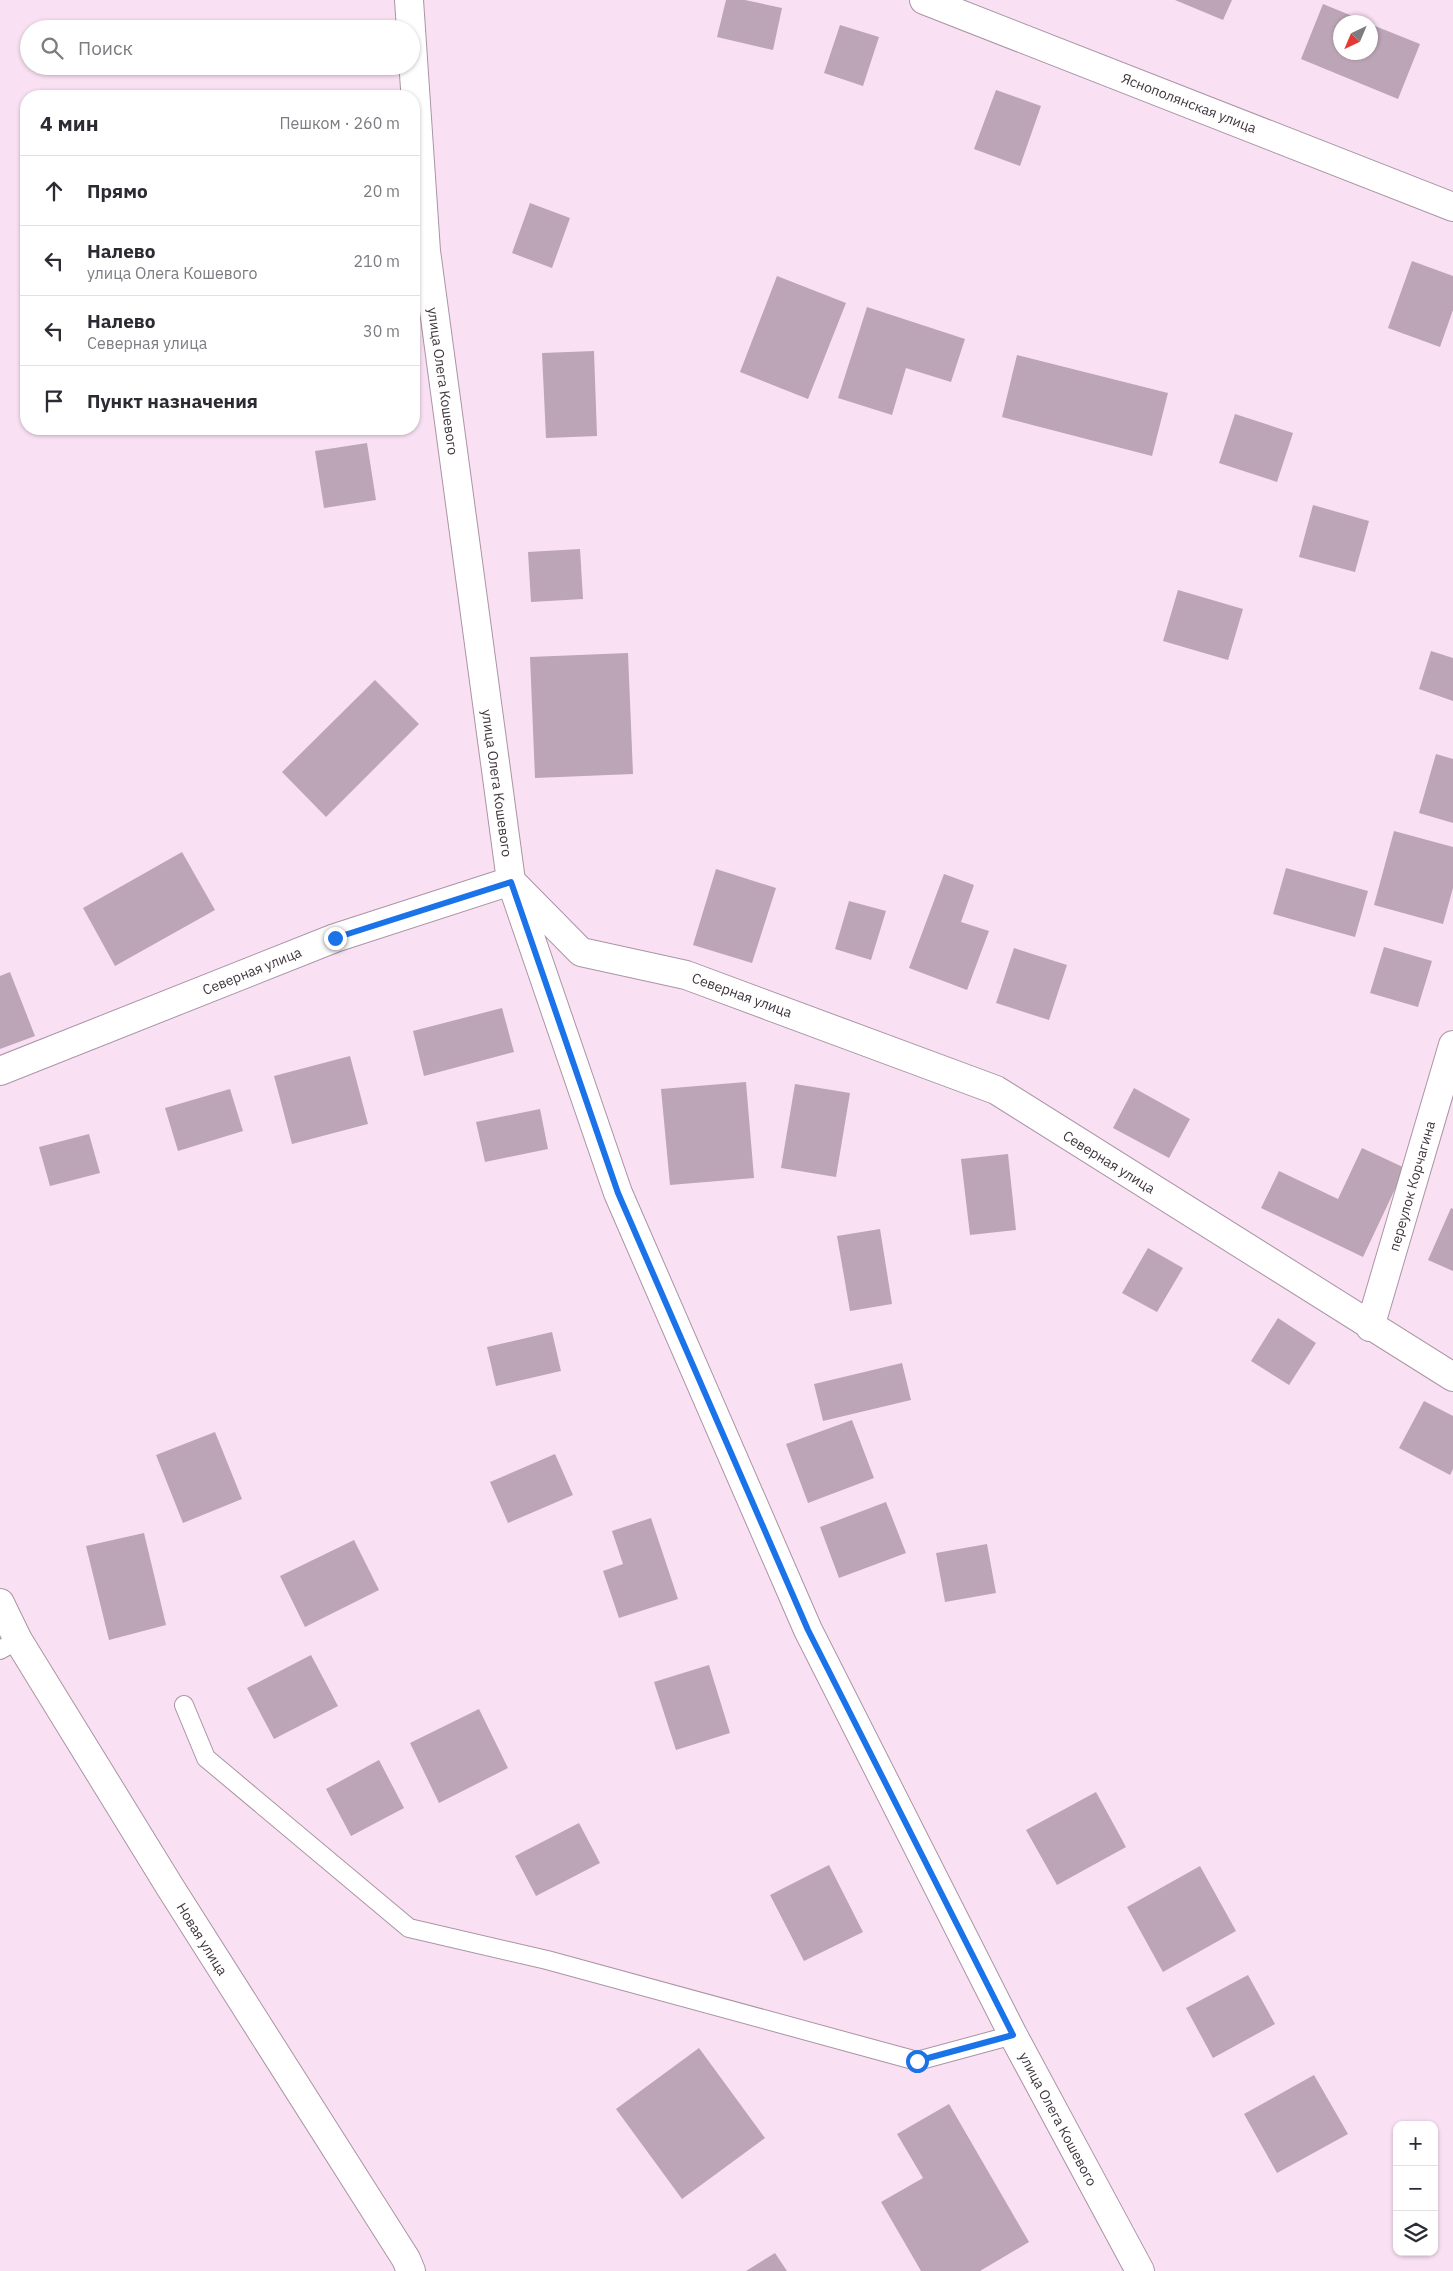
<!DOCTYPE html>
<html lang="ru">
<meta charset="utf-8">
<style>
body{margin:0;font-family:"IBM Plex Sans",sans-serif;background:#f7f7f7;color:#2b2b33}
.controls{position:absolute;right:15px;bottom:15px;display:grid;overflow:hidden;border-radius:10px;box-shadow:0 1px 4px #0004}
.controls button{width:45px;height:45px;display:grid;place-items:center;padding:0;border:0;border-bottom:1px solid #e1e1e2;background:#fff;color:#2b2b33;font:25px sans-serif}
.compass{position:absolute;left:1333px;top:15px;width:45px;height:45px;border-radius:50%;background:#fff;box-shadow:0 1px 4px #0004;rotate:224deg}
.stop{position:absolute;width:15px;height:15px;margin:-11px;border:4px solid #1a73e8;border-radius:50%;background:#fff}
.stop.end{background:#1a73e8;border-color:#fff;box-shadow:0 1px 5px #0008}
.list{margin:0;padding:0;list-style:none}
h2{display:flex;justify-content:space-between;align-items:center;height:65px;margin:0;padding:0 20px;font-size:21px}
h2 small{font-size:16px;font-weight:400;color:#7c7c81}
.list li{display:grid;grid-template-columns:32px 1fr auto;gap:15px;align-items:center;box-sizing:border-box;height:70px;padding:0 20px;border-top:1px solid #e1e1e2}
.list b{display:block;font-size:19px;white-space:nowrap}
.list p{margin:0;font-size:16px;white-space:nowrap;color:#7c7c81}
.list em{font-size:16px;font-style:normal;color:#7c7c81}
.icon{flex:none;width:28px;height:28px;fill:none;stroke:currentColor;stroke-width:2;stroke-linecap:round;stroke-linejoin:round}
.map{position:relative;flex:none;width:1453px;height:2271px;overflow:hidden}
.search{position:absolute;background:#fff;box-shadow:0 1px 4px #0004;left:20px;top:20px;width:400px;height:55px;display:flex;align-items:center;gap:12px;box-sizing:border-box;padding:0 18px;border-radius:28px;color:#7c7c81;font-size:19px}
.panel{position:absolute;background:#fff;box-shadow:0 1px 4px #0004;left:20px;top:90px;width:400px;height:345px;border-radius:20px}
.map>svg:first-child{display:block}
</style>
<div class="map">
<svg width="1453" height="2271" viewBox="0 0 1453 2271">
<rect width="100%" height="100%" fill="#f9e1f3"/>
<path fill="#bca5b6" d="M726,0H745L782,8L773,50L717,37Z
M1175,0H1232L1223,20Z
M1323,4L1367,22H1340V52H1370V24L1420,44L1398,99L1301,59Z
M349,20L350,29H296L295,21Z
M840,25L879,37L863,86L824,73Z
M297,66H351V73L297,74Z
M996,90L1041,106L1020,166L974,149Z
M530,203L570,218L552,268L512,253Z
M1412,261L1453,276V310L1440,347L1388,328Z
M777,276L846,303L808,399L740,372Z
M867,307L965,339L951,382L906,368L892,415L838,398Z
M594,351L597,436L546,438L542,353Z
M1017,355L1168,393L1152,456L1002,417Z
M1235,414L1293,433L1277,482L1219,463Z
M367,443L376,500L324,508L315,451Z
M1313,505L1369,521L1355,572L1299,557Z
M580,549L583,599L531,602L528,552Z
M1178,590L1243,609L1228,660L1163,641Z
M1431,651L1453,658V701L1419,689Z
M628,653L633,774L535,778L530,657Z
M375,680L419,724L326,817L282,772Z
M1436,754L1453,759V823L1419,813Z
M1394,831L1453,847V888L1443,924L1374,905Z
M182,852L215,910L115,966L83,908Z
M1286,868L1368,891L1355,937L1273,914Z
M716,869L776,888L752,963L693,945Z
M944,874L974,885L961,922L989,931L967,990L909,968Z
M849,901L886,911L871,960L835,949Z
M1384,947L1432,961L1418,1007L1370,993Z
M1014,948L1067,965L1049,1020L996,1003Z
M10,972L35,1036L0,1049V976Z
M502,1008L514,1052L424,1076L413,1031Z
M350,1056L368,1124L292,1144L274,1076Z
M746,1082L754,1178L670,1185L661,1089Z
M795,1084L850,1093L836,1177L781,1168Z
M1134,1088L1190,1119L1169,1158L1113,1128Z
M230,1089L243,1131L178,1151L165,1108Z
M540,1109L548,1149L485,1162L476,1122Z
M89,1134L100,1173L50,1186L39,1147Z
M1362,1148L1405,1168L1363,1257L1261,1208L1279,1171L1338,1199Z
M1008,1154L1016,1230L970,1235L961,1159Z
M1451,1208L1453,1209V1271L1428,1260Z
M880,1229L892,1304L850,1311L837,1236Z
M1148,1248L1183,1268L1157,1312L1122,1293Z
M1278,1318L1316,1343L1289,1385L1251,1361Z
M552,1332L561,1371L496,1386L487,1347Z
M902,1363L911,1400L823,1421L814,1384Z
M1424,1401L1453,1416V1469L1450,1475L1399,1448Z
M852,1420L874,1478L808,1503L786,1444Z
M215,1432L242,1499L183,1523L156,1455Z
M555,1454L573,1495L508,1523L490,1482Z
M886,1502L906,1553L839,1578L820,1527Z
M651,1518L678,1599L619,1618L603,1571L623,1564L612,1531Z
M144,1533L166,1625L109,1640L86,1546Z
M354,1540L379,1590L305,1627L280,1576Z
M987,1544L996,1593L945,1602L936,1553Z
M311,1655L338,1706L274,1739L247,1688Z
M709,1665L730,1733L676,1750L654,1682Z
M479,1709L508,1768L439,1803L410,1743Z
M379,1760L404,1808L351,1836L326,1789Z
M1096,1792L1126,1847L1057,1885L1026,1830Z
M579,1823L600,1863L536,1896L515,1856Z
M829,1865L863,1932L804,1961L770,1895Z
M1200,1866L1236,1931L1163,1972L1127,1907Z
M1248,1975L1275,2024L1213,2058L1186,2008Z
M699,2048L765,2138L682,2199L616,2109Z
M1314,2075L1348,2134L1277,2173L1244,2114Z
M949,2104L1029,2242L980,2271H921L881,2202L923,2178L897,2134Z
M775,2253L787,2271H746Z"/>
<g fill="none" stroke-linecap="round" stroke-linejoin="round">
<g stroke="#aa94a5" stroke-width="20">
<path id="lane" d="M0,1650L18,1640
M184,1705L206,1758L409,1928L547,1960L917,2061L1013,2035"/>
</g>
<g stroke="#aa94a5" stroke-width="30">
<path id="street" d="M409,0L426,251L511,881L618,1193L808,1630L1013,2035L1140,2271
M924,0L1453,207
M0,1071L335,938L511,881L581,952L686,975L996,1090L1453,1377
M1370,1327L1453,1045
M0,1603L18,1640L170,1887L406,2259L411,2271"/>
</g>
<use href="#lane" stroke="#fff" stroke-width="18"/>
<use href="#street" stroke="#fff" stroke-width="28"/>
</g>
<g fill="none" stroke-linecap="round" stroke-linejoin="round">
<path stroke="#1a73e8" stroke-width="6" d="M335,938L511,882L618,1193L808,1630L1013,2035L917,2061"/>
</g>
<g text-anchor="middle" dominant-baseline="central" stroke-width="4" stroke-linejoin="round" paint-order="stroke">
<g font-size="14" fill="#3f363d" stroke="#fff">
<text transform="translate(1189 103) rotate(21)">Яснополянская улица</text>
<text transform="translate(443 381) rotate(82)">улица Олега Кошевого</text>
<text transform="translate(497 783) rotate(82)">улица Олега Кошевого</text>
<text transform="translate(252 971) rotate(-22)">Северная улица</text>
<text transform="translate(742 995) rotate(20)">Северная улица</text>
<text transform="translate(1109 1162) rotate(32)">Северная улица</text>
<text transform="translate(1412 1186) rotate(-74)">переулок Корчагина</text>
<text transform="translate(202 1939) rotate(58)">Новая улица</text>
<text transform="translate(1058 2119) rotate(62)">улица Олега Кошевого</text>
</g>
</g>
</svg>
<div class="controls">
<button>+</button>
<button>−</button>
<button><svg class="icon" aria-label="layers" viewBox="0 0 24 24"><path d="M12 4l9 5-9 5-9-5zM3 14l9 5 9-5"/></svg></button>
</div>
<svg class="compass" viewBox="-18 -18 36 36"><path d="M0-13l5 13h-10z" fill="#e53935"/><path d="M0 13l5-13h-10z" fill="#7c7c81"/></svg>
<div class="stop" style="left:917px;top:2061px"></div>
<div class="stop end" style="left:335px;top:938px"></div>
<div class="search"><svg class="icon" aria-label="search" viewBox="0 0 24 24"><circle cx="10" cy="10" r="6"/><path d="M15 15l6 6"/></svg>Поиск</div>
<section class="panel">
<h2>4 мин<small>Пешком · 260 m</small></h2>
<ul class="list">
<li><svg class="icon" aria-label="ahead" viewBox="0 0 24 24"><path d="M12 20V5M6 11l6-6 6 6"/></svg><div><b>Прямо</b></div><em>20 m</em></li>
<li><svg class="icon" aria-label="left" viewBox="0 0 24 24"><path d="M17 20v-9H6M10 6l-5 5 5 5"/></svg><div><b>Налево</b><p>улица Олега Кошевого</p></div><em>210 m</em></li>
<li><svg class="icon" aria-label="left" viewBox="0 0 24 24"><path d="M17 20v-9H6M10 6l-5 5 5 5"/></svg><div><b>Налево</b><p>Северная улица</p></div><em>30 m</em></li>
<li><svg class="icon" aria-label="arrive" viewBox="0 0 24 24"><path d="M6 21V4h12l-3 4 3 4H6"/></svg><div><b>Пункт назначения</b></div></li>
</ul>
</section>
</div>
